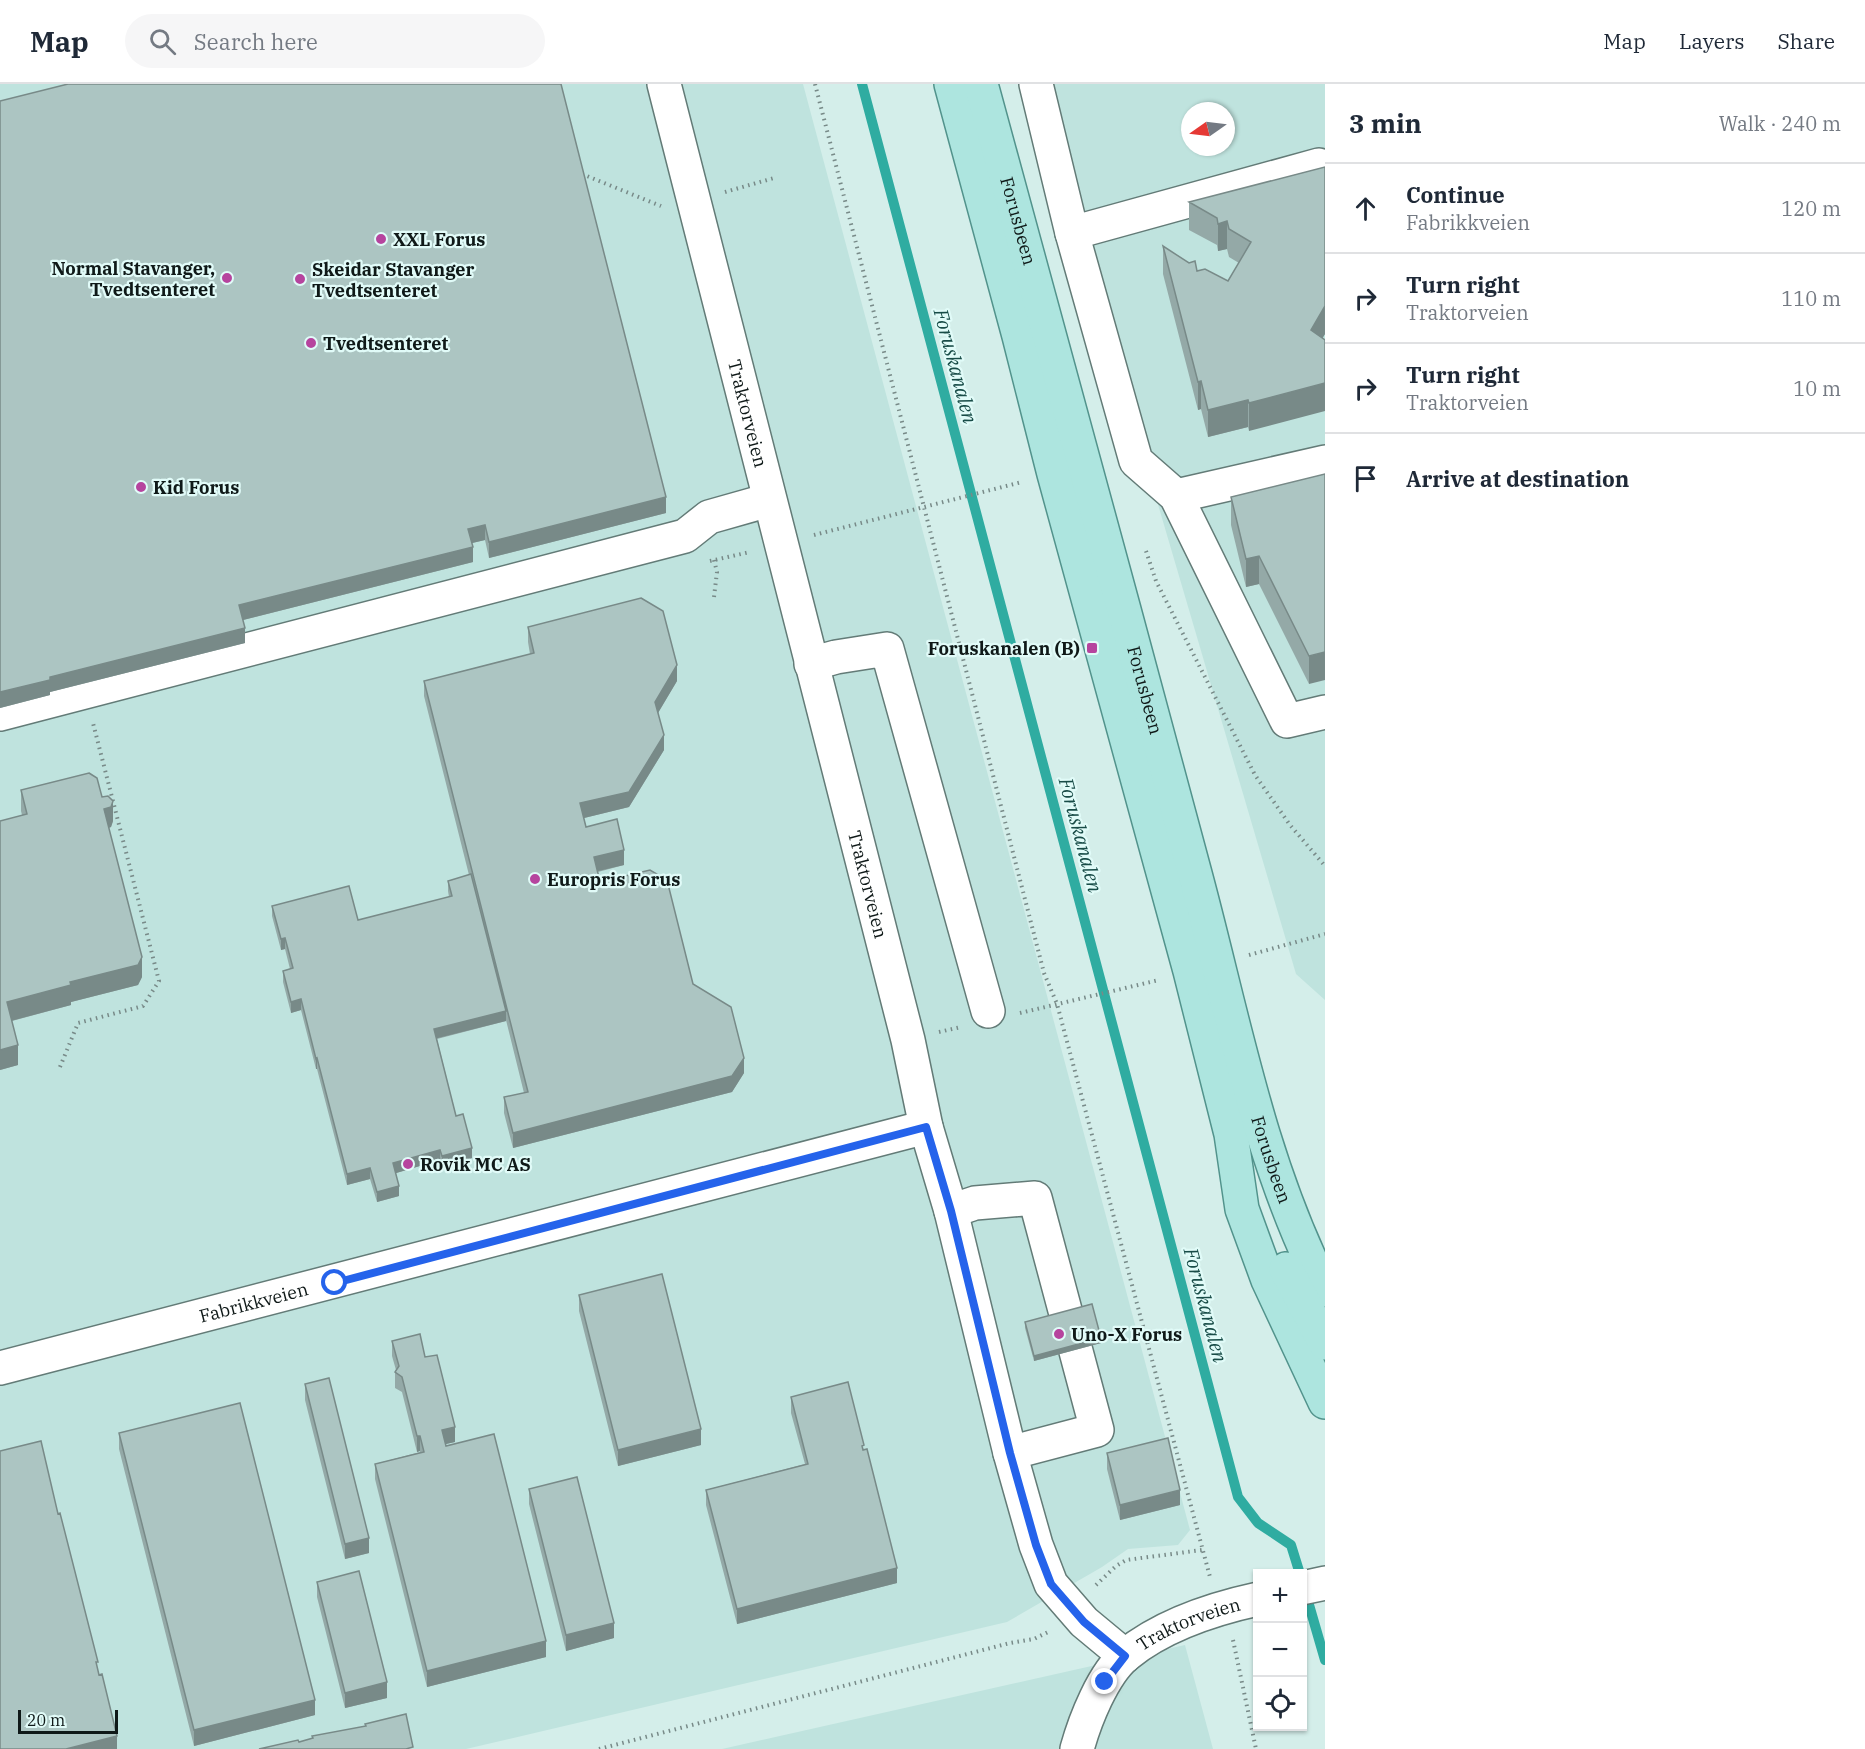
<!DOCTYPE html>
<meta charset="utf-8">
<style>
body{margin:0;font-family:"IBM Plex Serif",serif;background:#f6f6f7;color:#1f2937}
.controls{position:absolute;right:18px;bottom:18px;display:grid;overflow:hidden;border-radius:0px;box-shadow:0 2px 4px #0004}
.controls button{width:54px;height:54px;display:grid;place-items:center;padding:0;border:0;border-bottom:2px solid #e0e1e3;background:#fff;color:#1f2937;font:30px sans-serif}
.compass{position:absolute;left:1181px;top:18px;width:54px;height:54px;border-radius:50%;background:#fff;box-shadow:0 2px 4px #0004;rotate:256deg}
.scale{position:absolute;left:18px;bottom:15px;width:100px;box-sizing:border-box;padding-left:6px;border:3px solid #0f1918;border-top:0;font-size:16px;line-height:21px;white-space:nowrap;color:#0f1918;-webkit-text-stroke:4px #e1fbf8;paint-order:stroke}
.stop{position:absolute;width:18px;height:18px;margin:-14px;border:4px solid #2563eb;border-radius:50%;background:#fff}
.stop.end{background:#2563eb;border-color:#fff;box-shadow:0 2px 6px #0008}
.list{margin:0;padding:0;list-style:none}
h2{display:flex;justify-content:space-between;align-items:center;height:78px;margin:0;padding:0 24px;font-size:26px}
h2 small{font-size:20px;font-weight:400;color:#747a83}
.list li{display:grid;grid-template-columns:39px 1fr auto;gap:18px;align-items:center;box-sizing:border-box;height:90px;padding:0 24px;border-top:2px solid #e0e1e3}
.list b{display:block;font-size:22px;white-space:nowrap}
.list p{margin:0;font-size:20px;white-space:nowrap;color:#747a83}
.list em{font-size:20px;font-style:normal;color:#747a83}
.icon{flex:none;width:33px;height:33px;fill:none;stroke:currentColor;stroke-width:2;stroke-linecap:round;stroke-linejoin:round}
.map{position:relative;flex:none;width:1325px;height:1665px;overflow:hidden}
header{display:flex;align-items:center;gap:36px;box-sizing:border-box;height:84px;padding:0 30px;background:#fff;border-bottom:2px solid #e0e1e3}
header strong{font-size:28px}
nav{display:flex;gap:33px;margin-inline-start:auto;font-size:21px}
.search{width:420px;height:54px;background:#f6f6f7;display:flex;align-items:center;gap:15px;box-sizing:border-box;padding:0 21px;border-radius:33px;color:#747a83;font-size:22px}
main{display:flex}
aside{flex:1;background:#fff}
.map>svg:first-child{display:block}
</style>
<header>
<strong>Map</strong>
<div class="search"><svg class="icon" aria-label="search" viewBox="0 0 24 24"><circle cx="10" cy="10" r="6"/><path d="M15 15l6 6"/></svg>Search here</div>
<nav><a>Map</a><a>Layers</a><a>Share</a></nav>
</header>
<main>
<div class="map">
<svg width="1325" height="1665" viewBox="0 0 1325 1665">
<rect width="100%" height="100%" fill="#d4eeea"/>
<path fill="#bfe3de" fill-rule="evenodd" d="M0,0H803L1190,1446L1178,1461L1128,1465L1102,1483L1007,1538L466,1665H0Z
M1029,0H1325V916L1296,890L1127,315ZM1190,27H1226V63H1190Z
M1185,1561L1213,1665H722Z"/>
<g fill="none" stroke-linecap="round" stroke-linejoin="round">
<path stroke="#2faca1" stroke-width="10" d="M862,0L1238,1413L1258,1439L1291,1461L1300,1490
M1305,1507L1325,1576"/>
<g stroke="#637b77" stroke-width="36">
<g id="minor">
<path id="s1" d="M664,0L908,956L926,1043L951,1127L1010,1369L1036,1461L1051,1500L1084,1538L1125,1572"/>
<path d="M1036,0L1072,149L1136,377L1176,412L1287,637L1325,628"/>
<path d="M1072,149L1319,81"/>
<path d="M1176,412L1325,378"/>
<path d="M811,580L836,573L887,565L988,927"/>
<path d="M0,630L685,452L709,433L769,416"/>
<path d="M951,1127L975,1119L1035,1114L1097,1346L1010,1369"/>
<path id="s2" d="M0,1284L926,1043"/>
<path d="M1302,1504L1325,1499"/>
<path id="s3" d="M1077,1665C1085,1636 1103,1590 1126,1571C1163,1541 1212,1525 1258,1515"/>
</g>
</g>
<g stroke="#52938c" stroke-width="36">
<g id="major">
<path d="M951,0L1019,252L1054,390L1190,887L1231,1050L1242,1125L1268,1196L1325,1318"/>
<path id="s4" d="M981,0C1054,261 1123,524 1194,786C1232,926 1258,1077 1325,1206"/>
<path d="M1286,1185L1325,1259"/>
</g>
</g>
<path stroke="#788a88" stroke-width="4" stroke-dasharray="1.5 4.5" stroke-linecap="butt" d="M815,0L1044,889L1057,920L1210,1493
M582,90L661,122
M725,108L774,94
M814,451L1022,398
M1146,467L1156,497L1255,691L1290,741L1325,782
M710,477L750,468
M714,513L717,488L714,476
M1249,871L1325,850
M1020,929L1159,896
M939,948L961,943
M60,983L78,939L143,922L159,897L93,639
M1096,1501L1116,1482L1126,1476L1202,1466
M1233,1556L1256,1665
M599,1665L1010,1559L1034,1555L1048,1548"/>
<use href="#minor" stroke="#fff" stroke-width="33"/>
<use href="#major" stroke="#ade5df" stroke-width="33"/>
</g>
<path fill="#94a9a7" d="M0,17L666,429L489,474L485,456L472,459L473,478L243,536L245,559L50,608V611L0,624Z
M1325,83V250L1249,347L1248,343L1208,353L1201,325L1198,326L1163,190V162L1197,187L1228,197L1239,179L1229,173L1227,165L1218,167L1217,161L1189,146V118Z
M1325,390L1309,600L1259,500L1246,503L1231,441V413Z
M528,543L677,597L658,629L664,666L629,723L584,734L586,743L624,781L598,788L600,798L693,900L744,989L732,1008L513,1064L504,1029V1013L524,1009L506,936V937L437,955L456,1032L472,1074L442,1082L440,1076L396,1089L399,1112L377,1118L370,1095L347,1101L317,985H316L301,926L291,929L283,898V887L290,885L285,865L281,866L272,832V822L358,836L449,813L448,807V797L469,791L424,612V597L530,570L528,558Z
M21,706L102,713L113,737L111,743L109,744L142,893L138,901L71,918V921L12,937L18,981L0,986L22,731L21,727Z
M579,1211L701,1361L618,1382L579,1227Z
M1025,1238L1101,1259L1034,1277L1025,1244Z
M392,1257L425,1273L455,1358L445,1360L546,1573L427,1603L375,1395V1380L420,1368V1367L417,1368L402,1308L395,1304V1288L396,1286L392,1272Z
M305,1300L369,1469L345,1475L305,1316Z
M791,1313L864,1365L897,1499L737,1540L706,1421V1406L805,1380L791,1329Z
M119,1349L315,1631L194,1662L119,1365Z
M1107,1369L1180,1421L1120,1436L1107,1385Z
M529,1405L614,1554L566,1567L529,1420Z
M317,1498L387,1614L345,1624L317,1513Z"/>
<path fill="#788a88" d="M1227,137V165L1218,167V140Z
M1325,222V250L1311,274V246Z
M1201,297V325L1198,326V298Z
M1325,299V327L1249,347V319Z
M1248,316V343L1208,353V326Z
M666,413V429L489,474V458Z
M485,441V456L468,460V445Z
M473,463V478L239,537V521Z
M1259,472V500L1246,503V475Z
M245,544V559L50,608V611L0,624V608L50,593Z
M1325,568V596L1309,600V572Z
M677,581V597L655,634V618Z
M664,651V666L629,723L580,735V719Z
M113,717V737L111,743L104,745V725Z
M624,766V781L594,788V773Z
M285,854V865L281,866V855Z
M142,873V893L138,901L71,918V921L7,938V918L70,898Z
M301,915V926L291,929V918Z
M506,927V937L434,955V945Z
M18,961V981L0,986V966Z
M317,974V985H316V975Z
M744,974V989L732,1008L513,1064V1049Z
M472,1064V1074L442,1082V1072Z
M440,1066V1076L393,1090V1079Z
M370,1084V1095L347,1101V1090Z
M399,1102V1112L377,1118V1108Z
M1101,1254V1259L1034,1277V1272Z
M455,1343V1358L442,1361V1346Z
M701,1345V1361L618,1382V1366Z
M417,1352H420V1367L417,1368Z
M1180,1406V1421L1120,1436V1421Z
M369,1454V1469L345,1475V1460Z
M897,1484V1499L737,1540V1525Z
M614,1539V1554L566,1567V1551Z
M546,1557V1573L427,1603V1587Z
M387,1598V1614L345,1624V1609Z
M315,1616V1631L194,1662V1646Z
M117,1652V1665H66Z"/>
<path fill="#acc5c2" stroke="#788a88" stroke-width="1.5" d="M68,0H561L666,413L489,458L485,441L468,445L473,463L239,521L245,544L50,593V596L0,608V17Z
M1325,83V222L1311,246L1325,256V299L1249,319L1248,316L1208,326L1201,297L1198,298L1163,162L1189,179L1195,177L1197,187L1205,185L1228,197L1251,158L1229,145L1227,137L1218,140L1217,134L1189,118Z
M1325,390V568L1309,572L1259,472L1246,475L1231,413Z
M641,514L663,527L677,581L655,618L664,651L629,708L580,719L586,743L617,735L624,766L594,773L600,798L650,786L667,796L693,900L731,923L744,974L732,992L513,1049L504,1013L528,1008L424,597L534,569L528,543Z
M89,689L97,694L102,713L108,712L113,717L111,723L104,725L142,873L138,881L70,898L71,901L7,918L18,961L0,966V737L27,730L21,706Z
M471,790L506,927L434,945L456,1032L463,1030L472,1064L442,1072L440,1066L393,1079L399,1102L377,1108L370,1084L347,1090L317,974L316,975L301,915L291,918L283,887L293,884L285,854L281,855L272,822L349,802L358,836L452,812L448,797Z
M662,1190L701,1345L618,1366L579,1211Z
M1092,1220L1101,1254L1034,1272L1025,1238Z
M420,1250L425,1273L437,1271L455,1343L442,1346L446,1362L494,1350L546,1557L427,1587L375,1380L424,1368L420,1352H417L402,1293L395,1288L399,1282L392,1257Z
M329,1294L369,1454L345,1460L305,1300Z
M848,1298L864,1361L862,1362L863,1366L867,1365L897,1484L737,1525L706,1406L808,1380L791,1313Z
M240,1319L315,1616L194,1646L119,1349Z
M1168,1354L1180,1406L1120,1421L1107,1369Z
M41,1357L58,1430L60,1429L98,1578H96L99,1591L102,1590L117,1652L66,1665H0V1367Z
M577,1393L614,1539L566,1551L529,1405Z
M359,1487L387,1598L345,1609L317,1498Z
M406,1630L413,1663L406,1665H259L298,1656L299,1658L313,1654L312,1652L366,1642L365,1640Z"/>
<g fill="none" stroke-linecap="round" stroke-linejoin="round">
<path stroke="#2563eb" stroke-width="8" d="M335,1199L926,1043L951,1127L1010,1369L1036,1461L1051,1500L1084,1538L1125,1572L1105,1598"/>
</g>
<g fill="#b6449e" stroke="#e1fbf8" stroke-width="2">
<circle cx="381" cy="155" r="6"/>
<circle cx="227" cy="194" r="6"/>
<circle cx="300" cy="195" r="6"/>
<circle cx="311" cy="259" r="6"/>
<circle cx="141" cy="403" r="6"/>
<rect x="1086" y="558" width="12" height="12" rx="3"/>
<circle cx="535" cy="795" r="6"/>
<circle cx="408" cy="1080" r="6"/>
<circle cx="1059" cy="1250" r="6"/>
</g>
<g text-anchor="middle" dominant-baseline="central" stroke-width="4.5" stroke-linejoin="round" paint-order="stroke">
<g font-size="18" fill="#0f1918" stroke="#e1fbf8">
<text stroke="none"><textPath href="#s4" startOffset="142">Forusbeen</textPath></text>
<text stroke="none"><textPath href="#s1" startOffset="340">Traktorveien</textPath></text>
<text stroke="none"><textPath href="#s4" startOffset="628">Forusbeen</textPath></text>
<text stroke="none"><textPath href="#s1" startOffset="826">Traktorveien</textPath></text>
<text stroke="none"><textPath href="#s4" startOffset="1114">Forusbeen</textPath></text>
<text stroke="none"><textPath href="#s2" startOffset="262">Fabrikkveien</textPath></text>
<text stroke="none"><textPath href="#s3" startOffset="178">Traktorveien</textPath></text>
</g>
<g font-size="18" font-weight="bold" fill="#0f1918" stroke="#e1fbf8" text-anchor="start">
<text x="393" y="155">XXL Forus</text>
<text x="215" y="184" text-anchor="end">Normal Stavanger,<tspan x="215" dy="21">Tvedtsenteret</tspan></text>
<text x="312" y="185">Skeidar Stavanger<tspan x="312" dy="21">Tvedtsenteret</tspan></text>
<text x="323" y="259">Tvedtsenteret</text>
<text x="153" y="403">Kid Forus</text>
<text x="1080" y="564" text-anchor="end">Foruskanalen (B)</text>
<text x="547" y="795">Europris Forus</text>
<text x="420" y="1080">Rovik MC AS</text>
<text x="1071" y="1250">Uno-X Forus</text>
</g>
<g font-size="20" font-style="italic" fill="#184c47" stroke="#e1fbf8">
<text transform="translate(956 282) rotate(75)">Foruskanalen</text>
<text transform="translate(1081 751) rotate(75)">Foruskanalen</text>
<text transform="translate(1206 1221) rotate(75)">Foruskanalen</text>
</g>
</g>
</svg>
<div class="controls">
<button>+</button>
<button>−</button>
<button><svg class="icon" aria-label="locate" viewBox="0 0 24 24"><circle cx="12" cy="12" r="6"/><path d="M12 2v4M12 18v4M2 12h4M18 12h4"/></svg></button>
</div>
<svg class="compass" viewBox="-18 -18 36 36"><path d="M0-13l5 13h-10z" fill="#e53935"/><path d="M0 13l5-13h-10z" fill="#747a83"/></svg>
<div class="scale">20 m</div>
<div class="stop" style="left:335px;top:1199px"></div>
<div class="stop end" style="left:1105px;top:1598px"></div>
</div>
<aside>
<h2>3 min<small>Walk · 240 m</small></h2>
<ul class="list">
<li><svg class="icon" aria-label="ahead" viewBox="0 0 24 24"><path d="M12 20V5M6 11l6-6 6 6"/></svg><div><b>Continue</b><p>Fabrikkveien</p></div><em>120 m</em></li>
<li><svg class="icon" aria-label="right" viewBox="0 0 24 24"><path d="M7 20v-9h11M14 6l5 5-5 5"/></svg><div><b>Turn right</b><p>Traktorveien</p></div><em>110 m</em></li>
<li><svg class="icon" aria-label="right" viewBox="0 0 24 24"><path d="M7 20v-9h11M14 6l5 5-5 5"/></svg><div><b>Turn right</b><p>Traktorveien</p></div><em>10 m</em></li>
<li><svg class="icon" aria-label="arrive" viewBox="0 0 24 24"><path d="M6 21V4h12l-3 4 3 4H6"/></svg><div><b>Arrive at destination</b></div></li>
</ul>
</aside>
</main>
